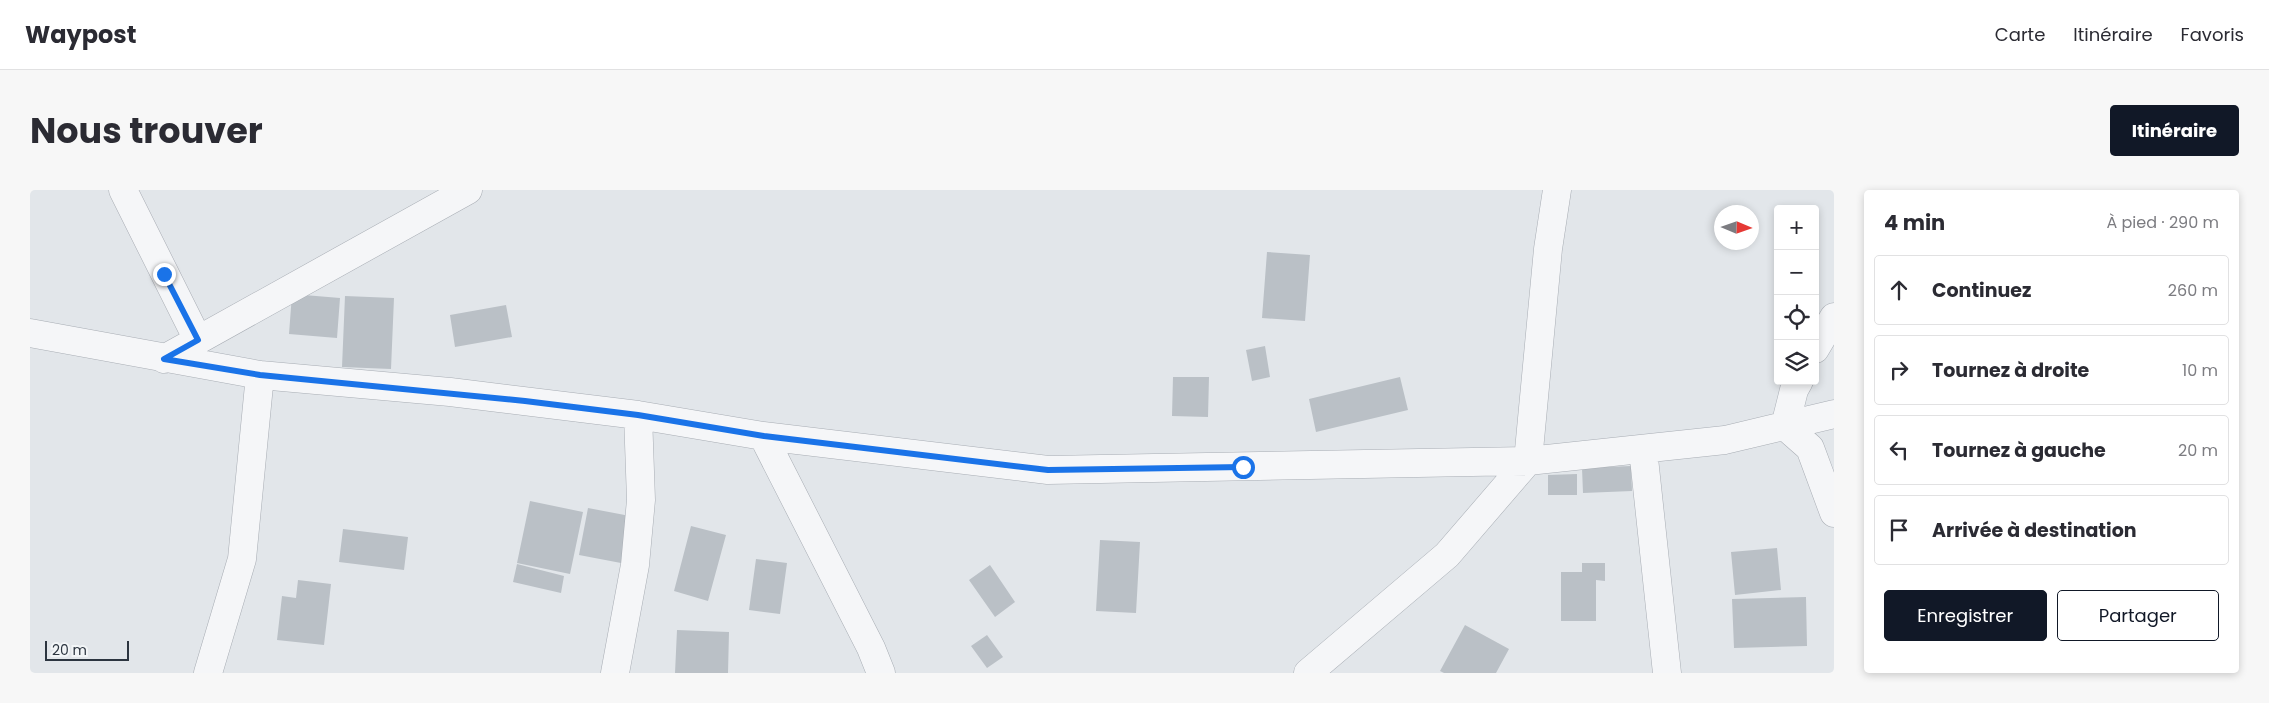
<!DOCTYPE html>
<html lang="fr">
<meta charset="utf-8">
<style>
body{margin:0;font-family:Poppins,sans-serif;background:#f7f7f7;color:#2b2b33}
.controls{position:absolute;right:15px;top:15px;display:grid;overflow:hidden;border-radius:5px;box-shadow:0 2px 8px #0003}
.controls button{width:45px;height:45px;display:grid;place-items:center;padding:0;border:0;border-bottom:1px solid #e1e1e2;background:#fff;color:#2b2b33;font:25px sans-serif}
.compass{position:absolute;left:1684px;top:15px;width:45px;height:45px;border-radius:50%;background:#fff;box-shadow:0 2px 8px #0003;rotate:92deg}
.scale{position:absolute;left:15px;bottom:12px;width:84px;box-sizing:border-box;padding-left:5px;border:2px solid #2c3540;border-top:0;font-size:14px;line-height:18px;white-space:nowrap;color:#2c3540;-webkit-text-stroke:4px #f2f5f7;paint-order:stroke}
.stop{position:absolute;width:15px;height:15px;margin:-11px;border:4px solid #1a73e8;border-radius:50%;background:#fff}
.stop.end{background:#1a73e8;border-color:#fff;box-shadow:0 1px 5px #0008}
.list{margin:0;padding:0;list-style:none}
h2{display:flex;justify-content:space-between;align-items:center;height:65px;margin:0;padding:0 20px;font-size:21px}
h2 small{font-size:16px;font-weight:400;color:#7c7c81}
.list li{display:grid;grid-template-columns:32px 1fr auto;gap:15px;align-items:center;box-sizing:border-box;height:70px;margin:0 10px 10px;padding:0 10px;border:1px solid #e1e1e2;border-radius:5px}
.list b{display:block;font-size:19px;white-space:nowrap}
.list em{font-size:16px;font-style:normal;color:#7c7c81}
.actions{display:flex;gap:10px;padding:15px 20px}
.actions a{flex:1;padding:11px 0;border:1px solid #111827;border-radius:5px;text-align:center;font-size:18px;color:#111827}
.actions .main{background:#111827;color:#fff}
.icon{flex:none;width:28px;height:28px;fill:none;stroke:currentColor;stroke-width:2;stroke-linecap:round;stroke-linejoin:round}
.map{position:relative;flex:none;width:1804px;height:483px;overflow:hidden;border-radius:5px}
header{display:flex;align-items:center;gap:30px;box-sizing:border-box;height:70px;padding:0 25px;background:#fff;border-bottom:1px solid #e1e1e2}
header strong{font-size:24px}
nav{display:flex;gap:28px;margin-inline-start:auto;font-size:18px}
.intro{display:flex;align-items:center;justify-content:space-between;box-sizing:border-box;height:120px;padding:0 30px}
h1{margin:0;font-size:35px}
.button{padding:12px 22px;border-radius:5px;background:#111827;color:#fff;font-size:18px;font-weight:700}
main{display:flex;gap:30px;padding:0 30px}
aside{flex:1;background:#fff;border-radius:5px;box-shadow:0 2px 8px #0003}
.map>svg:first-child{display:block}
</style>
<header>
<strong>Waypost</strong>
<nav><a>Carte</a><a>Itinéraire</a><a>Favoris</a></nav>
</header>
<div class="intro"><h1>Nous trouver</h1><a class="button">Itinéraire</a></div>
<main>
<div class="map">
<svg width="1804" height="483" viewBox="0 0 1804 483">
<rect width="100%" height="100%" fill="#e2e6ea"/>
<path fill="#bac0c6" d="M1237,62L1280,65L1275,131L1232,128Z
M262,104L310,108L307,148L259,144Z
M315,106L364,108L361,179L312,177Z
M476,115L482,147L425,157L420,125Z
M1235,156L1240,187L1222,191L1216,160Z
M1143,187H1179L1178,227L1142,226Z
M1370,187L1378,220L1286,242L1279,209Z
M1601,276L1602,301L1553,303L1552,278Z
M1547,284V305H1518V285Z
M500,311L553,322L540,384L487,373Z
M558,318L600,326L591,373L549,365Z
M661,336L696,345L678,411L644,401Z
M313,339L378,347L374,380L309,372Z
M1070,350L1110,352L1106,423L1066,421Z
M1747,358L1751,400L1705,405L1701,362Z
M726,369L757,373L750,424L719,420Z
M1552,373H1575V391L1566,390V431H1531V382H1552Z
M487,374L534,386L531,403L483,392Z
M960,375L985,412L965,427L939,390Z
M268,390L301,394L294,455L247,450L252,406L266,408Z
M1776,407L1777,456L1704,458L1702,409Z
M1435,435L1479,459L1466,483H1414L1410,481Z
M647,440L699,442L698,483H645Z
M957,445L973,467L957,478L941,456Z"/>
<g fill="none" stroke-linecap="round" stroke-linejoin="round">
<g stroke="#a8adb4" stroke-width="29">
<path id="minor" d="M93,0L168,150
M0,143L230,185L420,202L608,225L733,246L1018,280L1498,271L1695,250L1804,224
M1785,159L1804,127
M134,169L438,0
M1769,191L1764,200L1755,236L1780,258L1804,323
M733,246L841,458L851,483
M1613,259L1637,483
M178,483L212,369L230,185
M585,483L605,375L611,310L608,225
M1278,483L1417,365L1498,271L1518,59L1527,0"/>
</g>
<use href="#minor" stroke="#f5f6f8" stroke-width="28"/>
</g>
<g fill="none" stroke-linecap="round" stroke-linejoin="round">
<path stroke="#1a73e8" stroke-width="6" d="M134,84L168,150L134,169L230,185L495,211L608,225L734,246L1018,280L1213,277"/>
</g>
</svg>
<div class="controls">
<button>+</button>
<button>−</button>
<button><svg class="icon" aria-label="locate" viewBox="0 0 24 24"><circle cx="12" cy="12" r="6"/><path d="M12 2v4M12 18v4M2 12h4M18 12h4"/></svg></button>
<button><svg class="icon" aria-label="layers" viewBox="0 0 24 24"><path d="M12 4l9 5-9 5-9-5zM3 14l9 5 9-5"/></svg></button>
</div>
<svg class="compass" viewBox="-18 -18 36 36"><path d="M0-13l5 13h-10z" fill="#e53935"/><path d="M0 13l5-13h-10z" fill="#7c7c81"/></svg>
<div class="scale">20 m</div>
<div class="stop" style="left:1213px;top:277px"></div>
<div class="stop end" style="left:134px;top:84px"></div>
</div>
<aside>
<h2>4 min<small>À pied · 290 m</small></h2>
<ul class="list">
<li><svg class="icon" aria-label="ahead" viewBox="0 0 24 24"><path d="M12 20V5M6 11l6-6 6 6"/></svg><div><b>Continuez</b></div><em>260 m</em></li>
<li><svg class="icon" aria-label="right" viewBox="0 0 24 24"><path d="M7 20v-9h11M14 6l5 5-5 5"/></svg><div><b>Tournez à droite</b></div><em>10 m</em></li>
<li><svg class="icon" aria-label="left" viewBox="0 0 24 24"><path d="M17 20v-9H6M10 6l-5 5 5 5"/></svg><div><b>Tournez à gauche</b></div><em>20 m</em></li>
<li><svg class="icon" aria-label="arrive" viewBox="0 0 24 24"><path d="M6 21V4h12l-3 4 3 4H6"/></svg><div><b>Arrivée à destination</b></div></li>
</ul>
<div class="actions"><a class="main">Enregistrer</a><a>Partager</a></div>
</aside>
</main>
